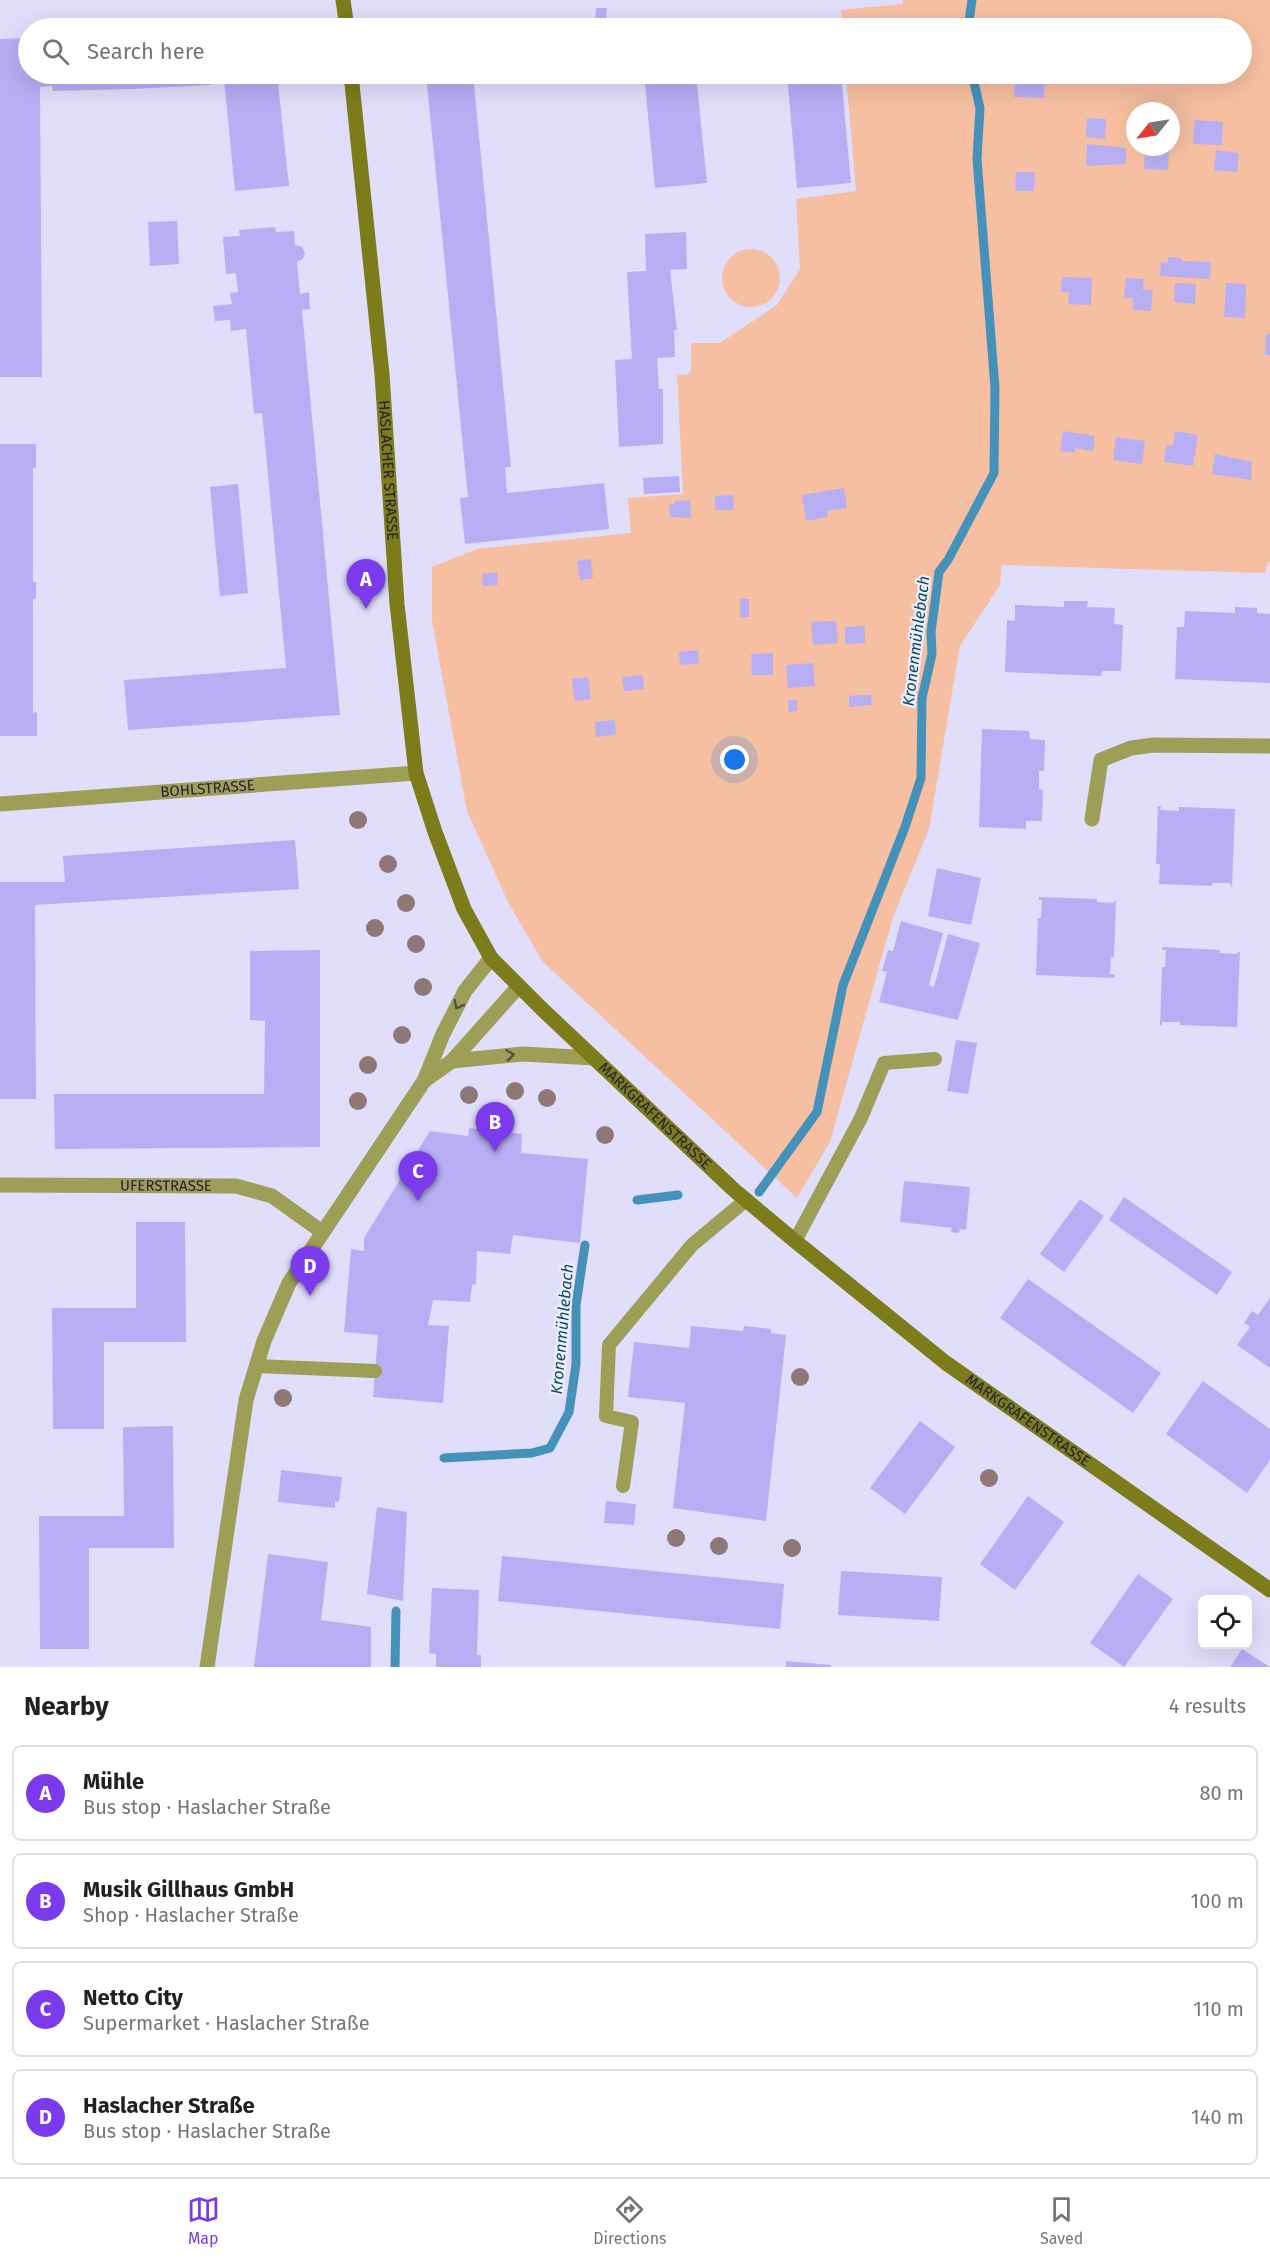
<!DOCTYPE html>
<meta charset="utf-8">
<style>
body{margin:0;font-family:"Fira Sans",sans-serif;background:#f2f2f2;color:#202124}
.controls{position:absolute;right:18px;bottom:18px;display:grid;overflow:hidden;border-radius:9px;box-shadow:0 6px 24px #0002}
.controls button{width:54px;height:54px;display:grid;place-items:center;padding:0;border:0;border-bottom:2px solid #e0e0e0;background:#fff;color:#202124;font:30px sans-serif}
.compass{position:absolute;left:1126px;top:102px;width:54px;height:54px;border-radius:50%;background:#fff;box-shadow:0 6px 24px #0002;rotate:240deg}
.you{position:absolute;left:735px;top:760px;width:21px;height:21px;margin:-15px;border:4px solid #fff;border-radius:50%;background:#1a73e8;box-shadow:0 0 0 9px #1a73e833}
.badge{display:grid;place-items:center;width:39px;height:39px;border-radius:50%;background:#7c3aed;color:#fff;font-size:20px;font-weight:700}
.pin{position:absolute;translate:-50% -50px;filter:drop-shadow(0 2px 3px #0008)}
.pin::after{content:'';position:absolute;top:32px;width:21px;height:18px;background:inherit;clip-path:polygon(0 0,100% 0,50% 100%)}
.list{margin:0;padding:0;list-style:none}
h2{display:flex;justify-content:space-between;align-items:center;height:78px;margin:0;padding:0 24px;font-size:26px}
h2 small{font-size:20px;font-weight:400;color:#757577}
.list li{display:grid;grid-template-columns:39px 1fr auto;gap:18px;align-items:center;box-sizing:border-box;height:96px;margin:0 12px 12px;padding:0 12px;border:2px solid #e0e0e0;border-radius:9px}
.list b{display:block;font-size:22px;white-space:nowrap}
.list p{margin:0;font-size:20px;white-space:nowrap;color:#757577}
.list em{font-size:20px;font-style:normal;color:#757577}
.icon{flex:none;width:33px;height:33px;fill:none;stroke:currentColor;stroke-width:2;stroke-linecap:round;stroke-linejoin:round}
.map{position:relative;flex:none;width:1270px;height:1667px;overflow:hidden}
.search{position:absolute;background:#fff;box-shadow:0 6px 24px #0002;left:18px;right:18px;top:18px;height:66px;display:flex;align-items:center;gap:15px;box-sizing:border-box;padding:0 21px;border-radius:33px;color:#757577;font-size:22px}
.sheet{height:510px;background:#fff}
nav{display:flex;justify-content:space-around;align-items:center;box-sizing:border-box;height:84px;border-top:2px solid #e0e0e0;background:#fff;font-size:16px;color:#757577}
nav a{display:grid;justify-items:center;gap:3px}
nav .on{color:#7c3aed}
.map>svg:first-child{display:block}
</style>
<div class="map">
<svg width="1270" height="1667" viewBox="0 0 1270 1667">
<rect width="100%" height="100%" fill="#e0defb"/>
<path fill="#f6bfa1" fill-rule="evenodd" d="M903,0H1270V562H1268L1265,573L1002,565L1000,585L960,646L929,829L893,917L830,1142L797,1198L543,962L509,904L467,811L432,621V567L477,549L631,533L628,498L683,494L677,374L688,375L691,369V343H720L777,305L800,269L796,199L856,191L846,74H1242V28H843L841,10L903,4ZM1135,111H1171V147H1135Z
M722 278a29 29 0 1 1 58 0a29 29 0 1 1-58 0Z"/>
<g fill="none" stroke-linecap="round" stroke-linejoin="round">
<path stroke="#4491ba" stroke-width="9" d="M968,28L972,0
M759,1192L817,1112L843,985L905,827L921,778L922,698L932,654L931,632L939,572L948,560L994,473L995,388L977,159L980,108L972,74
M637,1200L678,1195
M444,1458L532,1453L550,1448L569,1412L576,1364V1305L585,1245
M395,1667L396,1611"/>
</g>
<path fill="#b7aef4" d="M596,8H607L606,21H595Z
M836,24L837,28H806V27Z
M28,38V74H277L289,186L235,191L224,79L211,80V85L132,89L53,91L52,86L40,87L42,377H0V39Z
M426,74H473L511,467H505L507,493L604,483L609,529L465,544L460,498L468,497Z
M644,74H696L707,183L655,188Z
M787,74H841L851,183L797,188Z
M1015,74H1045L1044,98L1014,97Z
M1087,118L1106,119L1105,139L1086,137Z
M1195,120L1223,122L1222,145L1193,144Z
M1087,144L1126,148V164L1086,166Z
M1145,148L1169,150L1168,170L1144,169Z
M1216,150L1239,153L1237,172L1214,170Z
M1016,172H1035L1034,191H1015Z
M177,221L179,264L150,266L148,222Z
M275,227L276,232L294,231L295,245L302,247L305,253L303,259L297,262L300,294L309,292L310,309L302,310L340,715L128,730L124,680L286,668L264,432L262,413L254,414L246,329L231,331L230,320L215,321L213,306L232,304L230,293L238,292L236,273L226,274L223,237L240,236L239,230Z
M686,232L687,269L670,270L677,330H674L675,357L657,358L659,389H663V444L619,447L615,360L632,359L627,272L646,271L645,234Z
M1168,257L1181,258V261L1211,262L1210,279L1160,276L1161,262L1168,263Z
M1062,277L1092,278L1091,305L1068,304L1069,292H1061Z
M1126,278L1144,279L1143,290H1153L1151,311L1133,310V298H1124Z
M1175,283L1196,284L1195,304L1174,302Z
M1226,283L1246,284L1245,318L1224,317Z
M1266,334H1270V355H1265Z
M1063,431L1095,436L1093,451L1075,448V453L1060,451Z
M1175,431L1198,435L1193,466L1164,462L1166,445L1173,446Z
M1116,437L1145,441L1142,464L1113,460Z
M0,444H36V468H33V582H36V599H33V713L37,712V736H0Z
M1215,454L1252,462L1251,480L1212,474Z
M679,476L680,492L644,494L643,478Z
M238,484L248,593L220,596L210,487Z
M844,488L847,508L827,511L828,517L806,521L802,495Z
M733,495L734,510H715V496Z
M690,500L691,518L670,517L669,505L675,504V501Z
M591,559L593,578L580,580L577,561Z
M497,572L498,585L483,586L482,574Z
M740,599H749V617H740Z
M1064,601H1088L1087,607L1115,608L1114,624L1123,625L1121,671H1102L1101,676L1005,672L1007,620L1015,621V605L1064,607Z
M1235,607L1257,608V613L1270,614V683L1175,679L1177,627H1184L1185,611L1235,613Z
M836,621L838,643L813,645L811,622Z
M865,626V643L845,644V627Z
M698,650L699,663L680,665L679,652Z
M773,653V675H752L751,654Z
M813,663L815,686L788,688L786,665Z
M643,675L644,689L624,691L622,677Z
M588,677L591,699L575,701L572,679Z
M860,695H871L872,705L849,707V696Z
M788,700H797V711L789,712Z
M615,720L616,735L596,737L595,722Z
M982,729L1029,731L1030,739L1045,740L1044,771H1039V789L1043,790L1042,821H1026V829L979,827Z
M1158,806H1161L1160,810L1179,811V807L1235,809L1232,888L1230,883H1212V886L1159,884L1160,864H1156Z
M295,840L299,889L35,905L36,1099H0V882H65L63,856Z
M937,868L981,878L971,925L928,916Z
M1039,897L1097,899V902L1113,903L1116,900L1114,957H1111L1110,974H1114V978L1036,975L1038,918H1041L1042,900H1039Z
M901,921L943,933L929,985L934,987L948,934L980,943L958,1020L879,1002L887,972L882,971L888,950L893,951Z
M1163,947L1220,950L1219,953L1236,954L1240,951L1237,1027L1180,1025V1022H1162V1025H1160L1162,967H1165L1166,950H1162Z
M320,950V1147L55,1149L54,1094H264L265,1021L250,1020V951Z
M956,1040L977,1043L968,1094L947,1091Z
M469,1128L522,1134L521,1153L588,1159L580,1243L513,1235L510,1254L477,1251L476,1284L472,1285L470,1302L433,1300L428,1325L449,1326L443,1403L373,1397L378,1335L344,1332L351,1249L364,1251V1238L430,1131L468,1136Z
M904,1181L970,1187L966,1230L960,1229L959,1233L951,1232L952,1228L900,1222Z
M1124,1197L1232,1272L1217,1295L1109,1220Z
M1080,1199L1104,1216L1064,1272L1040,1254Z
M136,1222H185L186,1342H104V1429H53L52,1308H136Z
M1028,1279L1161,1373L1133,1413L1000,1318Z
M1270,1298V1368L1237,1345L1250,1327L1244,1323L1252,1311L1258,1315Z
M691,1326L743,1331L744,1326L771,1329V1333L786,1335L766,1521L673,1508L685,1403L628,1397L634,1342L689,1348Z
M1203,1381L1270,1429V1460L1247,1493L1166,1434Z
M920,1421L955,1447L905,1514L870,1488Z
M173,1426L174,1548H89V1649H40L39,1516H124L123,1427Z
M281,1470L342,1477L339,1502L335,1501V1508L278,1502Z
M1028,1496L1064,1522L1015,1590L980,1564Z
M606,1501L636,1504L634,1525L604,1523Z
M377,1507L407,1512L403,1601L367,1594Z
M268,1554L328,1562L321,1620L371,1627V1667H254Z
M502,1556L784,1584L780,1629L498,1601Z
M841,1571L942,1577L939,1621L838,1615Z
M1138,1574L1173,1599L1124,1667L1090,1643Z
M432,1588L479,1590L477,1655H481V1667H436V1654L429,1653Z
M1242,1649L1270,1667H1230Z
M786,1661L831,1665V1667H786Z"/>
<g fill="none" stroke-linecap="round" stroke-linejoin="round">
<path stroke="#9e9f57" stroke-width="14" d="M795,1241L861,1118L884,1063L935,1059
M256,1366L375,1371
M623,1486L632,1422L606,1416L609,1345L692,1245L746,1200"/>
<g stroke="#9e9f57" stroke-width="15">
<path id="s1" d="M0,804L416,773"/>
<path d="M1092,819L1101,760L1131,748L1154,745L1270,746"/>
<path d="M452,1061L523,1054L594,1058"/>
<path d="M424,1081L452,1061L519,986"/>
<path id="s2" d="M0,1185L236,1186L272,1196L321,1231"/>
<path d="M207,1667L246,1400L264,1341L289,1283L424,1081L443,1034L465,991L491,958"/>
</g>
<g stroke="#7c7d1a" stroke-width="15">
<path d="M343,0L347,28"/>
<path id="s3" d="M351,74L382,374L397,604L416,773L435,832L464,909L491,958L543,1010L734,1190L795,1241L946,1363L1270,1590"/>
</g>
</g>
<g fill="#8f7775">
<circle cx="358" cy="820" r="9"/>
<circle cx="388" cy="864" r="9"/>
<circle cx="406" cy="903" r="9"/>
<circle cx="375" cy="928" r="9"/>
<circle cx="416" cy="944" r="9"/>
<circle cx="423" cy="987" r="9"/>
<circle cx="402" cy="1035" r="9"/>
<circle cx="368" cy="1065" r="9"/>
<circle cx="515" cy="1091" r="9"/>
<circle cx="469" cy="1095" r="9"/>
<circle cx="547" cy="1098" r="9"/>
<circle cx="358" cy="1101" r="9"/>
<circle cx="605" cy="1135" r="9"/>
<circle cx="800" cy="1377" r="9"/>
<circle cx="283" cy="1398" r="9"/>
<circle cx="989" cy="1478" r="9"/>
<circle cx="676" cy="1538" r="9"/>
<circle cx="719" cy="1546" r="9"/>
<circle cx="792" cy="1548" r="9"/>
</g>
<defs><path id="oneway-chevron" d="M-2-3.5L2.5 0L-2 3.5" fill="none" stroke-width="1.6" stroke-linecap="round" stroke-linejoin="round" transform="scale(1.5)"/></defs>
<g stroke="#555346">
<use href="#oneway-chevron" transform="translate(458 1005) rotate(118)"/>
<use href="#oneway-chevron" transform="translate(510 1055) rotate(-6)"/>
</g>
<g text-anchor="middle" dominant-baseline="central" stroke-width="4.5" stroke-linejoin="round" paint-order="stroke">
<g font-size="15" fill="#24203b" stroke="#eeedfc">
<text stroke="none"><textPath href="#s3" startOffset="398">HASLACHER STRASSE</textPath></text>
<text stroke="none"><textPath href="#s1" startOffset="208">BOHLSTRASSE</textPath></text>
<text stroke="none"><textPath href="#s3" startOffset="1130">MARKGRAFENSTRASSE</textPath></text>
<text stroke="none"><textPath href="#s2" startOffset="166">UFERSTRASSE</textPath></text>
<text stroke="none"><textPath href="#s3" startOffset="1612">MARKGRAFENSTRASSE</textPath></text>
</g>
<g font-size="16" font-style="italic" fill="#084a62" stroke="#eeedfc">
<text transform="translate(916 641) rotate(-83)">Kronenmühlebach</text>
<text transform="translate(562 1329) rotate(-85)">Kronenmühlebach</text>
</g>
</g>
</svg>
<div class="controls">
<button><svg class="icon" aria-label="locate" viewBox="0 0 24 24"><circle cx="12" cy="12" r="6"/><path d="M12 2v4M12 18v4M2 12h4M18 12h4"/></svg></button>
</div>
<svg class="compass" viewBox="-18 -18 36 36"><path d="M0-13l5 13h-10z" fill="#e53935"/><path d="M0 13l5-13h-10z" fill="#757577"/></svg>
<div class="you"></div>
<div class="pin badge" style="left:366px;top:609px">A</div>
<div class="pin badge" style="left:495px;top:1152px">B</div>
<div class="pin badge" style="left:418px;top:1201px">C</div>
<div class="pin badge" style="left:310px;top:1296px">D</div>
<div class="search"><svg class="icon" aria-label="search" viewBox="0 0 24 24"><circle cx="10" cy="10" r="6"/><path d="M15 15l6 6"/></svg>Search here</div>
</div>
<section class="sheet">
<h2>Nearby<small>4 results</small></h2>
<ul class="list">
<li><span class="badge">A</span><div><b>Mühle</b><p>Bus stop · Haslacher Straße</p></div><em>80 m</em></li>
<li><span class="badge">B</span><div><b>Musik Gillhaus GmbH</b><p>Shop · Haslacher Straße</p></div><em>100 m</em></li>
<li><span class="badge">C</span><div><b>Netto City</b><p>Supermarket · Haslacher Straße</p></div><em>110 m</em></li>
<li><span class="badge">D</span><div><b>Haslacher Straße</b><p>Bus stop · Haslacher Straße</p></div><em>140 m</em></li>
</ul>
</section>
<nav>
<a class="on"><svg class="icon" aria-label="map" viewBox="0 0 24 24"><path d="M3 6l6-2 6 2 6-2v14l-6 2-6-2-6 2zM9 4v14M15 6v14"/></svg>Map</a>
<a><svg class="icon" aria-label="directions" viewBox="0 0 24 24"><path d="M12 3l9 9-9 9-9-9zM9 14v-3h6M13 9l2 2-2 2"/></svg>Directions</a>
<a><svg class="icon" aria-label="saved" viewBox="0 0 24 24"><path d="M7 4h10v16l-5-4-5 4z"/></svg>Saved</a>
</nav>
